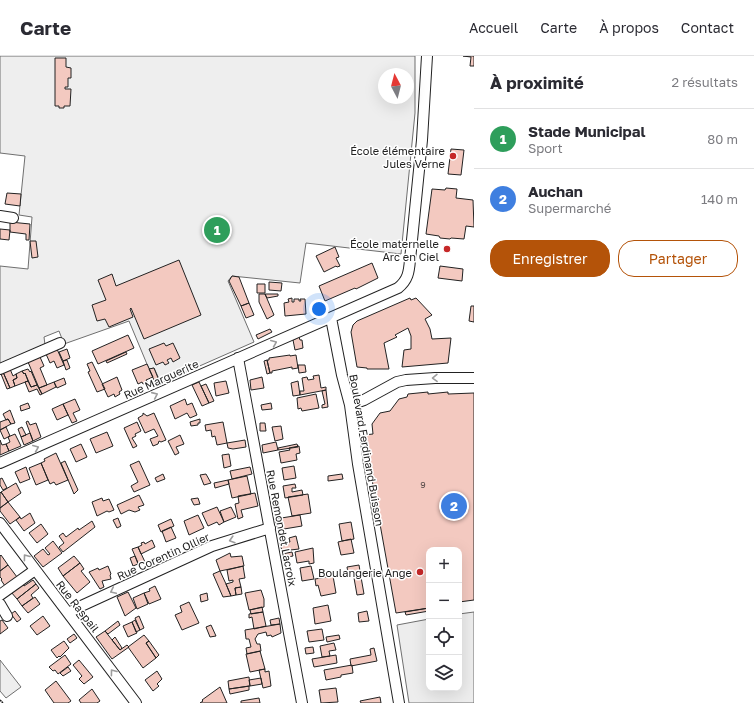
<!DOCTYPE html>
<html lang="fr">
<meta charset="utf-8">
<style>
body{margin:0;font-family:"Golos Text",sans-serif;background:#f7f7f7;color:#2b2b33}
.controls{position:absolute;right:12px;bottom:12px;display:grid;overflow:hidden;border-radius:8px;box-shadow:0 4px 16px #0002}
.controls button{width:36px;height:36px;display:grid;place-items:center;padding:0;border:0;border-bottom:1px solid #e1e1e2;background:#fff;color:#2b2b33;font:20px sans-serif}
.compass{position:absolute;left:378px;top:12px;width:36px;height:36px;border-radius:50%;background:#fff;box-shadow:0 4px 16px #0002;rotate:353deg}
.you{position:absolute;left:319px;top:253px;width:14px;height:14px;margin:-10px;border:3px solid #fff;border-radius:50%;background:#1a73e8;box-shadow:0 0 0 6px #1a73e833}
.badge{display:grid;place-items:center;width:26px;height:26px;border-radius:50%;background:#b45309;color:#fff;font-size:13px;font-weight:700}
.pin{position:absolute;translate:-50% -50%;border:2px solid #fff;box-shadow:0 1px 4px #0006}
.list{margin:0;padding:0;list-style:none}
h2{display:flex;justify-content:space-between;align-items:center;height:52px;margin:0;padding:0 16px;font-size:17px}
h2 small{font-size:13px;font-weight:400;color:#7c7c81}
.list li{display:grid;grid-template-columns:26px 1fr auto;gap:12px;align-items:center;box-sizing:border-box;height:60px;padding:0 16px;border-top:1px solid #e1e1e2}
.list b{display:block;font-size:15px;white-space:nowrap}
.list p{margin:0;font-size:13px;white-space:nowrap;color:#7c7c81}
.list em{font-size:13px;font-style:normal;color:#7c7c81}
.actions{display:flex;gap:8px;padding:12px 16px}
.actions a{flex:1;padding:9px 0;border:1px solid #b45309;border-radius:16px;text-align:center;font-size:14px;color:#b45309}
.actions .main{background:#b45309;color:#fff}
.icon{flex:none;width:22px;height:22px;fill:none;stroke:currentColor;stroke-width:2;stroke-linecap:round;stroke-linejoin:round}
.map{position:relative;flex:none;width:474px;height:647px;overflow:hidden}
header{display:flex;align-items:center;gap:24px;box-sizing:border-box;height:56px;padding:0 20px;background:#fff;border-bottom:1px solid #e1e1e2}
header strong{font-size:19px}
nav{display:flex;gap:22px;margin-inline-start:auto;font-size:14px}
main{display:flex}
aside{flex:1;background:#fff}
.map>svg:first-child{display:block}
</style>
<header>
<strong>Carte</strong>
<nav><a>Accueil</a><a>Carte</a><a>À propos</a><a>Contact</a></nav>
</header>
<main>
<div class="map">
<svg width="474" height="647" viewBox="0 0 474 647">
<rect width="100%" height="100%" fill="#fff"/>
<path fill="#eee" stroke="#6f6f6f" fill-rule="evenodd" d="M0,0H415V57L401,198L306,187L300,227L232,220L228,225L254,286L161,327L154,312L149,313L129,265L64,288L59,275L44,281L45,289L0,308V210L28,213L32,161L19,159L25,100L0,97ZM384,18H408V42H384Z
M0,604L21,631L6,642L0,635Z"/>
<path fill="#ededed" stroke="#6f6f6f" d="M474,556V647H409L397,569L429,563V632H459V558Z"/>
<path fill="#f3c9c0" stroke="#222" d="M463,0H474V10H470L471,1Z
M55,2H66V11L71,12V22H68V31H65V33H71L70,50H64V52H59V50H55Z
M451,93L464,94L461,119L448,118Z
M446,132L457,133L456,142L473,144L474,171L466,170L464,183L451,182L450,183L440,182L439,180L426,178L432,133L445,134Z
M7,137L21,138L20,150L5,148Z
M10,166L30,168L29,184H26V178L10,176Z
M0,173L10,174L9,184L0,183Z
M30,185H36L38,201L32,202Z
M335,191L339,201L336,202L340,210L337,211L336,210L324,216L316,200Z
M179,204L201,259L144,283L131,252L130,253L133,261L109,271L105,263L97,265L92,249L106,244L98,224L112,218L116,230Z
M372,207L378,222L356,233L355,232L325,245L319,230Z
M440,210L463,213L462,225L438,222Z
M232,220L239,221L249,247L241,250L229,225Z
M269,226L282,227L281,235L269,234Z
M257,228H265V237H257Z
M259,238H265L274,259L267,263L259,246Z
M265,238H278V240L267,242Z
M292,242V246H294V243H299V245H301L300,243H305L306,258L285,260L284,247L289,246L288,243Z
M410,242L411,244L416,242L432,259L425,263L430,273L432,283L451,282L448,307L402,311L404,294L411,293V280L408,272L395,279L397,281L384,287L389,313H367V312L357,311L351,276L353,269L357,265Z
M249,247L254,259L246,262L241,250Z
M471,250H474V266L469,265Z
M270,273L272,276L258,283L256,279Z
M128,279L134,292L98,308L92,295Z
M299,281L300,284H302L303,292L295,294L293,284Z
M164,287L166,290L173,287L180,302L173,306L171,302L167,304L169,307L165,309L163,306L156,309L149,293Z
M57,293L64,309L57,312L54,305L50,307L46,298Z
M67,293L70,302L63,305L59,296Z
M126,296L127,298L107,307L106,305Z
M290,299V300L296,299L298,312L292,313V311L272,315V317H270L267,304H269V302Z
M40,301L44,310L40,312L47,329L39,332L28,306Z
M67,304L70,312L66,314L63,305Z
M267,304L270,317L267,318L264,305Z
M92,306L105,333L97,336L88,316L90,315L87,308Z
M147,308L153,321L146,324L147,326L143,328L142,326L138,328L132,314Z
M298,309H305L306,316L299,317Z
M154,312L158,322L154,324L149,313Z
M10,313L13,320L16,318L17,322L13,324L15,330L10,332L3,316Z
M28,313L30,316L31,315L37,329L31,331L25,317L24,318L22,315Z
M22,315L24,318L25,317L28,325L15,330L13,324L17,322L16,318Z
M3,316L10,332L7,333L1,318Z
M319,319L321,332L326,331V334L300,339V335H304L302,322L307,321L308,324L314,323L313,320Z
M117,321L122,334L119,336L120,338L115,341L114,338L108,341L102,328Z
M262,321L264,332L251,334L250,324Z
M64,322L66,328L57,332L54,326Z
M28,325L31,331L37,329L42,338L40,339L37,333L29,336L25,326Z
M226,325L229,337L216,340L214,327Z
M298,325L300,339L293,340L291,327Z
M54,326L56,331L42,338L39,332Z
M199,326L209,347L202,350L192,329Z
M206,328L214,345L209,347L201,330Z
M326,334L328,351L322,352V349L325,348L322,335Z
M428,336V338L448,336V338L474,337V544L459,546V494H429V552L396,557L364,379L373,378L372,368L380,357L390,355L399,343L407,341L408,338Z
M316,338L319,352L302,355L301,352L298,353L297,342Z
M75,343L80,354L73,357L77,365L72,367L63,348Z
M185,343L187,349L192,347L197,359L190,362L187,357L175,363L170,350Z
M28,347L30,352L21,355L20,350Z
M271,347L272,353L262,354L261,349Z
M63,348L68,359L57,364L52,353Z
M10,354L15,367L11,368L8,363L6,364L3,358Z
M143,357L147,360L154,357L166,384L161,386L159,385L158,388L153,390L150,383L158,380L154,373L145,377L138,362L143,359Z
M8,363L11,368L0,374V366Z
M200,363V367H198V369L191,370L190,366Z
M28,365L30,369L36,367L41,381L33,385L26,366Z
M137,366L141,375L135,378L136,380L132,382L137,390L133,392L124,372Z
M223,366L227,387L217,389L215,380L212,381L211,374L206,375L205,369Z
M260,367H265L266,375H260Z
M281,370L283,383L275,385L272,371Z
M6,371L10,380L4,383L0,374Z
M22,371L26,379L21,381L18,373Z
M107,376L113,390L96,397L90,383Z
M30,377L33,385L24,389L21,381Z
M15,378L21,390L9,395L6,388L10,386L8,381Z
M180,379L184,388L176,391L179,397L175,399L168,385Z
M0,384L2,389L6,388L9,395L0,399Z
M245,384L246,391L233,393L228,392L227,387Z
M276,386L278,394L263,397L262,389Z
M81,388L87,401L76,406L70,393Z
M297,388L298,391L278,394V392Z
M299,390L300,397L296,398L297,404L281,407L279,396L290,394L289,392Z
M56,397L68,424L56,429L54,426L50,428L41,407L45,405L44,403Z
M229,398L231,410L224,412L222,399Z
M65,405L78,434L74,438L61,407Z
M139,405L150,429L134,436L131,430L138,426L130,409Z
M41,407L48,424L36,429L29,412Z
M294,410L296,422L284,424L282,412Z
M26,411L30,423L20,427L15,416Z
M250,411L252,418L232,423L230,415Z
M163,418L165,423L157,426L155,422Z
M206,418L211,427L204,429L200,419Z
M342,418L343,423L328,425V420Z
M247,420L251,438L232,442L228,424Z
M2,422L7,432L3,434L0,429V423Z
M228,424L229,428L215,432L214,427Z
M16,427L21,437L8,446L1,436Z
M295,428L296,432H292V436L302,434L303,439L285,442L283,430Z
M1,436L8,446L0,452V437Z
M255,437L258,450L241,454L243,461L238,463L235,448L239,447L238,440Z
M308,438L311,457L292,460L288,441Z
M139,439L144,449L138,451L140,454L135,456L129,454L121,458L117,449Z
M102,442L103,445L109,443L114,454L109,456L107,455L97,460L92,446Z
M198,442L200,448L194,449L191,443Z
M8,446L20,461L10,468L0,455V452Z
M217,451L224,466L219,469L217,466L208,470L202,457Z
M231,451L236,461L224,466L220,455Z
M30,457L35,467L24,475L16,464L20,461L21,463Z
M198,459L204,472L189,479L184,465Z
M300,459L302,470L278,474L275,463Z
M118,462L121,470L117,472L113,464Z
M171,463L174,470L161,476L158,469Z
M92,465L95,471L63,496L59,491L64,487L59,480L63,477L66,481L78,472L79,474Z
M351,466L354,483L342,485L339,468Z
M41,468L48,478L37,487L29,477Z
M171,471L176,482L166,486L162,475Z
M296,480L299,493L282,495L280,487L290,486L289,482Z
M351,483L354,497L341,499L338,486Z
M152,484L155,491L141,498L138,491L142,489L141,487L144,486L145,488Z
M53,485L62,497L43,511L34,500L43,493L48,499L50,498L45,492Z
M138,491L145,506L139,509L132,493Z
M313,492L314,507L309,508V505L297,507L295,496Z
M292,496L293,500L283,502L282,498Z
M230,497L231,501L242,500L244,510L220,515L216,504Z
M1,499L8,509L0,515V500Z
M74,500L80,507L63,520L58,512Z
M135,500L138,508L133,510L130,502Z
M80,507L84,513L81,515L90,526L77,537L63,520Z
M8,509L17,521L5,530L1,524L2,523L0,521V515Z
M359,509L360,515L348,517L347,511Z
M108,510L111,518L110,519L111,523L102,525L104,531L100,533L89,516L98,512L99,514Z
M243,510L245,522L239,523L241,531L235,532L236,539L231,540L226,528L233,526V524L229,525L227,514Z
M311,510L314,523L302,525L300,512Z
M220,515L226,528L231,540L223,541L213,518Z
M333,520L336,537L321,540L318,529L316,530L315,523Z
M361,521L364,538L357,539L354,522Z
M33,524L36,528L17,543L11,536L22,527L24,530Z
M36,528L39,532L31,539L33,542L22,550L17,543Z
M155,530L161,543L149,548L144,537L150,535L149,533Z
M241,531L242,538L236,539L235,532Z
M261,534L264,543V551L249,554L245,537Z
M128,536L136,552L125,560L117,541Z
M144,537L148,548L137,553L133,542Z
M207,537L208,544L201,546L200,539Z
M35,541L40,548L28,557L22,550Z
M189,546L199,567L182,574L175,559L182,556L180,550Z
M328,549L331,565L315,568L313,552Z
M262,551L263,556L251,558L250,554Z
M429,552V555L406,559L405,556Z
M15,555L21,563L17,566L11,558Z
M367,555L369,565L359,566L358,557Z
M263,556L266,570L254,573L252,561L249,562V558Z
M43,560L50,570L37,579L30,570Z
M139,560L144,572L140,574L135,562Z
M279,562L280,568L271,569L270,564Z
M2,564L8,572L0,578V565Z
M135,564L140,574L136,576L132,566Z
M118,565L120,569L108,578L105,575Z
M132,566L137,577L128,581L123,570Z
M280,568L281,577L272,581L271,579L267,580L266,576L258,578L255,583L257,588H260L261,595L247,598L246,592L251,591L249,583H246L245,574Z
M211,569L216,580L210,581L206,571Z
M322,573L324,584L309,586L307,575Z
M105,575L120,594L127,589L129,591L112,603L96,581Z
M74,578L77,582L70,587L67,583Z
M144,579L149,585L146,587L156,602L143,612L128,591Z
M339,579L340,583L327,586L326,581Z
M115,581L122,592L120,594L112,584Z
M64,585L69,592L60,601L59,600L57,602L51,594Z
M149,585L159,599L156,602L146,587Z
M334,587L336,594L329,595L330,600L322,601L320,590Z
M313,591L314,597L306,598L305,592Z
M374,592L377,605L351,610L350,603L371,599L370,593Z
M260,595L265,613L250,616L246,598Z
M65,599L71,608L58,618L55,614L53,615L49,611Z
M336,599L337,607L314,611L312,603Z
M79,604L93,621L84,628L79,623L82,620L73,609Z
M352,609L353,617L341,619V621L326,624L324,614Z
M68,611L71,615L63,620L60,617Z
M265,613V616L269,615L271,630L263,632L259,614Z
M157,615L162,623L157,628L159,630L153,635L145,624Z
M249,621L250,630L229,633L228,625Z
M261,622L262,628L250,630L249,624Z
M56,625L71,645L68,647H54L45,634Z
M249,630V634L230,638L229,633Z
M220,631L227,647H200L203,645L202,644Z
M336,632L338,646L321,647L319,634Z
M92,633L100,645L97,647H81L79,644Z
M380,641L381,647H361L360,645Z
M259,642L260,647H241V645Z"/>
<g fill="none" stroke-linecap="round" stroke-linejoin="round">
<g stroke="#222" stroke-width="12">
<path id="minor" d="M0,160L13,162
M331,262L342,319L350,349L358,408L399,647
M238,302L302,647
M0,313L60,287
M350,349L364,344L397,326L406,324L435,322H474
M0,407L398,232C408,224 409,216 410,204L422,84L427,0
M0,467L136,647
M0,539L35,514
M0,548L7,560
M69,557L79,551L212,490L270,472"/>
</g>
<use href="#minor" stroke="#fff" stroke-width="10"/>
<g stroke="#222" stroke-width="4.5">
<path id="rail" d="M0,646L1,647"/>
</g>
<use href="#rail" stroke="#fff" stroke-width="3" stroke-dasharray="9" stroke-linecap="butt"/>
</g>
<defs><path id="oneway-chevron" d="M-2-3.5L2.5 0L-2 3.5" fill="none" stroke-width="1.6" stroke-linecap="round" stroke-linejoin="round"/></defs>
<g stroke="#9c9c9c">
<use href="#oneway-chevron" transform="translate(274 287) rotate(-23)"/>
<use href="#oneway-chevron" transform="translate(435 322) rotate(179)"/>
<use href="#oneway-chevron" transform="translate(155 339) rotate(-24)"/>
<use href="#oneway-chevron" transform="translate(36 392) rotate(-23)"/>
<use href="#oneway-chevron" transform="translate(232 484) rotate(163)"/>
<use href="#oneway-chevron" transform="translate(26 501) rotate(-127)"/>
<use href="#oneway-chevron" transform="translate(113 535) rotate(155)"/>
<use href="#oneway-chevron" transform="translate(113 616) rotate(-127)"/>
</g>
<g fill="#c62828" stroke="#fff" stroke-width="1.5">
<circle cx="453" cy="100" r="4"/>
<circle cx="447" cy="193" r="4"/>
<circle cx="420" cy="516" r="4"/>
</g>
<g text-anchor="middle" dominant-baseline="central" stroke-width="3" stroke-linejoin="round" paint-order="stroke">
<g font-size="9" fill="#564c4a">
<text x="423" y="428">9</text>
</g>
<g font-size="11" fill="#222" stroke="#fff" text-anchor="end">
<text x="445" y="94">École élémentaire<tspan x="445" dy="13">Jules Verne</tspan></text>
<text x="439" y="187">École maternelle<tspan x="439" dy="13">Arc en Ciel</tspan></text>
<text x="412" y="516">Boulangerie Ange</text>
</g>
<g font-size="11" fill="#222" stroke="#fff">
<text transform="translate(161 323) rotate(-24)">Rue Marguerite</text>
<text transform="translate(367 394) rotate(80)">Boulevard Ferdinand Buisson</text>
<text transform="translate(282 472) rotate(79)">Rue Remondet Lacroix</text>
<text transform="translate(163 500) rotate(-24)">Rue Corentin Ollier</text>
<text transform="translate(78 550) rotate(52)">Rue Raspail</text>
</g>
</g>
</svg>
<div class="controls">
<button>+</button>
<button>−</button>
<button><svg class="icon" aria-label="locate" viewBox="0 0 24 24"><circle cx="12" cy="12" r="6"/><path d="M12 2v4M12 18v4M2 12h4M18 12h4"/></svg></button>
<button><svg class="icon" aria-label="layers" viewBox="0 0 24 24"><path d="M12 4l9 5-9 5-9-5zM3 14l9 5 9-5"/></svg></button>
</div>
<svg class="compass" viewBox="-18 -18 36 36"><path d="M0-13l5 13h-10z" fill="#e53935"/><path d="M0 13l5-13h-10z" fill="#7c7c81"/></svg>
<div class="you"></div>
<div class="pin badge" style="left:217px;top:174px;background:#2e9e5b">1</div>
<div class="pin badge" style="left:454px;top:450px;background:#3f7fe0">2</div>
</div>
<aside>
<h2>À proximité<small>2 résultats</small></h2>
<ul class="list">
<li><span class="badge" style="background:#2e9e5b">1</span><div><b>Stade Municipal</b><p>Sport</p></div><em>80 m</em></li>
<li><span class="badge" style="background:#3f7fe0">2</span><div><b>Auchan</b><p>Supermarché</p></div><em>140 m</em></li>
</ul>
<div class="actions"><a class="main">Enregistrer</a><a>Partager</a></div>
</aside>
</main>
